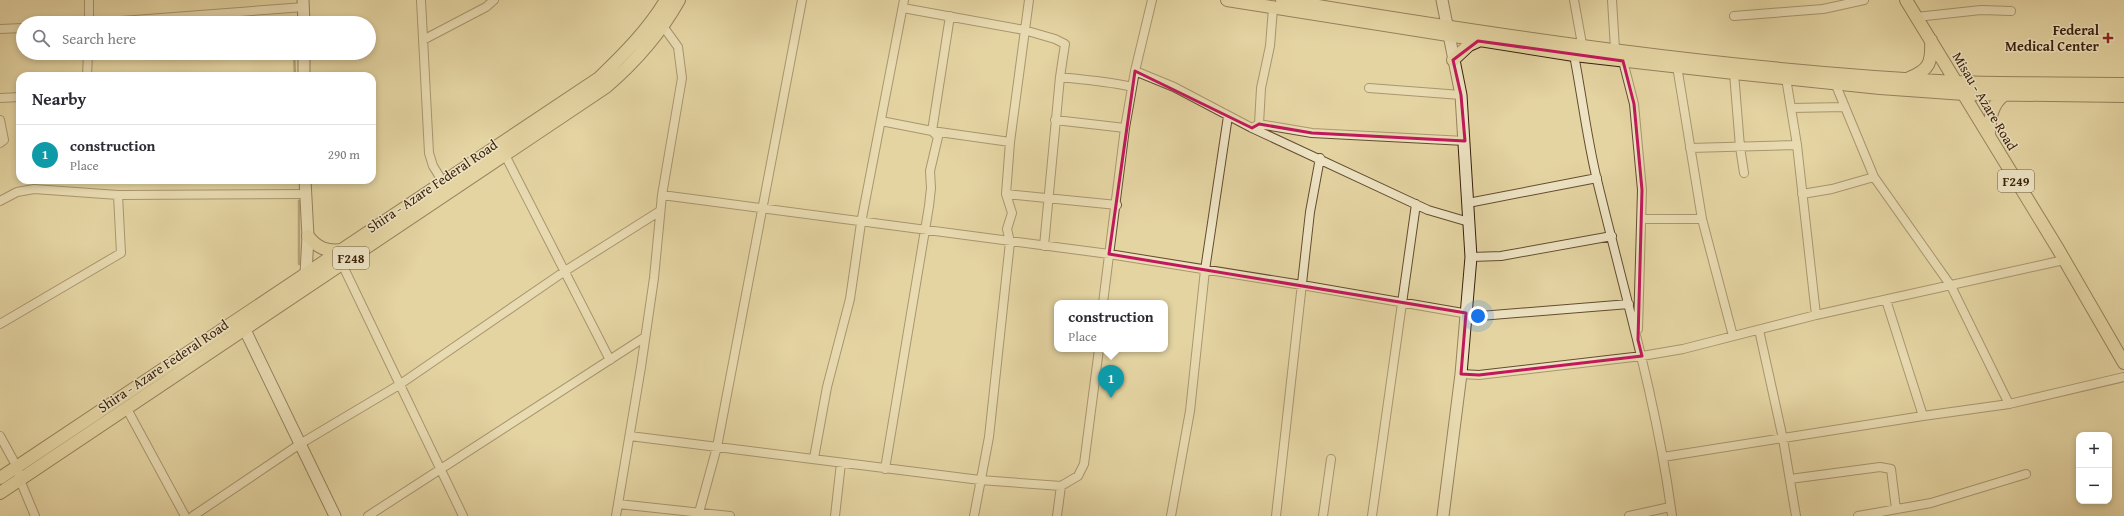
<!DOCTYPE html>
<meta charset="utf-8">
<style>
body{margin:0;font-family:"Gentium Book Plus",serif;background:#f7f7f7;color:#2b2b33}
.controls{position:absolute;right:12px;bottom:12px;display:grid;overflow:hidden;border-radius:8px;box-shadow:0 2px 6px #0003}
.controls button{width:36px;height:36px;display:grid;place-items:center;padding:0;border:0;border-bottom:1px solid #e1e1e2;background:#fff;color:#2b2b33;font:20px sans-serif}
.you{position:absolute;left:1478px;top:316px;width:14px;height:14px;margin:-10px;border:3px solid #fff;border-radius:50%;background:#1a73e8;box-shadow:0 0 0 6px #1a73e833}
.badge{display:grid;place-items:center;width:26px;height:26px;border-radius:50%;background:#0f766e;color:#fff;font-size:13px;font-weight:700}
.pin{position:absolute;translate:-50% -33px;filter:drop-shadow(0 1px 2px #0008)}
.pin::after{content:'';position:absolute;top:21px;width:14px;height:12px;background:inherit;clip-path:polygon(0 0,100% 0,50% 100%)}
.popup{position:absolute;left:1054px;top:300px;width:114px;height:52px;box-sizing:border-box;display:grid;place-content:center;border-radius:8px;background:#fff;filter:drop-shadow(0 1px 3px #0005);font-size:13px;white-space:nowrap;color:#7c7c81}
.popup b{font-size:15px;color:#2b2b33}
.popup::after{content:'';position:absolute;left:50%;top:100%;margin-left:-8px;border:8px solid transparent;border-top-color:#fff}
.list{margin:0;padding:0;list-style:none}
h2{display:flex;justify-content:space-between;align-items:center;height:52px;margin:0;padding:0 16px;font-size:17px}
h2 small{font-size:13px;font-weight:400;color:#7c7c81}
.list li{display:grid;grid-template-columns:26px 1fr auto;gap:12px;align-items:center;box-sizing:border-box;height:60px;padding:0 16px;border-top:1px solid #e1e1e2}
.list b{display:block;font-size:15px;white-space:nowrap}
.list p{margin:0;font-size:13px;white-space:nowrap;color:#7c7c81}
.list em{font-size:13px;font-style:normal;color:#7c7c81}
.icon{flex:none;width:22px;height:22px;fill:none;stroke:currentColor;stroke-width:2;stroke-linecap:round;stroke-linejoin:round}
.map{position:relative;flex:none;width:2124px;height:516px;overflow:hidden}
.search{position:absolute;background:#fff;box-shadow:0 2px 6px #0003;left:16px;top:16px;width:360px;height:44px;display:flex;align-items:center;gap:10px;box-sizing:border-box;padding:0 14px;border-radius:22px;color:#7c7c81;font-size:15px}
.panel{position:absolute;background:#fff;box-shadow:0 2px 6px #0003;left:16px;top:72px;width:360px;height:112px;border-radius:12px}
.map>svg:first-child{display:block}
</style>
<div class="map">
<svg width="2124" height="516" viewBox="0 0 2124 516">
<rect width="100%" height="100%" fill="#e4d4a2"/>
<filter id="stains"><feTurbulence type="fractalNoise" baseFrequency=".005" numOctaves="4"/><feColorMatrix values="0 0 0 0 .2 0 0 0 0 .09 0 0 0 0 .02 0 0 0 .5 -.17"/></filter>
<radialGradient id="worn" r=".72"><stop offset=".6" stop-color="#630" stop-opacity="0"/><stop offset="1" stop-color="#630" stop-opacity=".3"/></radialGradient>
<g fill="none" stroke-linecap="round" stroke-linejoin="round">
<path stroke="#7d6646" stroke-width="2.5" d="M293,18V23
M294,53L295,76
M299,264V201"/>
<g stroke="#644c30" stroke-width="10">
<path id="street" d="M89,0V23
M421,0L429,153L433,166L443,182
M1574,0L1582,44
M1612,0L1615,49
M903,8L1024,30L1055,39L1065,44L1060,77L1044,246
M1734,16L1823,9L1864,0
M1916,17L1981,10L2011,11
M95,23L304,7
M0,29L23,28
M423,40L486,7L494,0
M1574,55C1582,96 1587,139 1597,180C1624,292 1657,402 1672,516
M1623,61L1634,104L1642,190L1638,329
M1677,66L1702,219L1733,336
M1135,71L1174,87L1252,128L1428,210L1469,222
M1734,73L1740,147L1744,173
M87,76L88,53
M1060,77C1084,80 1108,81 1132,87
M1786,78L1797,145L1816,315
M1835,83L1874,177L1951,286L2009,404
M1369,88L1461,95
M0,98L20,97
M1791,108L1845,107
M0,120L4,140L0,143
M1055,120L1125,128
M881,121L932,131L1010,142
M1259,124L1261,88L1270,46L1273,8
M1252,128L1259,124L1312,133L1465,141
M1690,148L1797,145
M505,155L610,360
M1006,194L1117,205
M1802,194L1832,189L1874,177
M662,195L1109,254L1302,285L1480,316L1629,304
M0,201L17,192L34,189L118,195L306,194
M1468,203L1597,178
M1642,219H1702
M1471,257L1501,256L1612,236
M342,264L463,516
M1886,300L1923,416
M1103,303L1125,128L1135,71L1152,0
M0,324L121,253L118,195
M1759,330L1783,439L1796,516
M1461,374L1479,375L1642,356L1683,349L1816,315L2064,260
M127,409L185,516
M0,436L17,467L20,480L35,516
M630,436L980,480L1061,486L1078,476L1084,464L1099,349
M1663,457L1923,416L2009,404L2124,377
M814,458L827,387L850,299L861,223L904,0
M885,469L929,206L931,188L930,171L938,137L932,131L950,16
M1790,479L1880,467L1891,469L1896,509
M618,504L730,516
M193,516L300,444L399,385L565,271L660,211
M368,516L645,337
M616,516L641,367L654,278L662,195L682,78L678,47L660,22
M698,516L717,447L802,0
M835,516L841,463
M974,516L989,437L1010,242L1007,229L1012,213L1006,194L1010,142L1029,0
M1057,516L1061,486
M1171,516L1190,411L1205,270L1228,116
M1276,516L1310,212L1320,158
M1323,516L1331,459
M1372,516L1416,204
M1629,516L1670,507
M1858,516L1931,503L2026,474"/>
</g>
<g stroke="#391f0a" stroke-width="13">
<path id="secondary" d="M303,0L304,23
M1442,0L1461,95L1471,257L1461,374L1443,516
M304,53V76
M305,180L308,236L306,274
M245,330L335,516"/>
</g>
<g stroke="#391f0a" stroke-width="14">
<path id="primary" d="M1227,0L1574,55L1734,73L1880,88L1964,94L2124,96
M1282,0C1504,37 1733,71 1958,82C2013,84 2069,83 2124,84
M1906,0L2058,249L2124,363
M1453,60L1469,45L1478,41
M1909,78C1930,70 1932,62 1931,40
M1989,134C1990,119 1991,105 2004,95
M308,236C317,248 327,252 342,250
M0,478L599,78C624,54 648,30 666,0
M0,493L606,87C635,62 660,34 679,0"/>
</g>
<use href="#street" stroke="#ede3c3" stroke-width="8"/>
<use href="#secondary" stroke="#ede3c3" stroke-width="11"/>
<use href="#primary" stroke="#e4d4a2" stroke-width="12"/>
</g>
<path d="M0 0H2124V516H0ZM1478,41L1623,61L1634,104L1642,190L1638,340L1642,356L1479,375L1461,374L1466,313L1109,254L1135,71L1252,128L1259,124L1312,133L1465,141L1461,95L1453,60Z" fill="#e4d4a2" fill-opacity=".55" fill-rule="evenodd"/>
<path fill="none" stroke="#c2185b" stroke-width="3" stroke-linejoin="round" d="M1478,41L1623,61L1634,104L1642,190L1638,340L1642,356L1479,375L1461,374L1466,313L1109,254L1135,71L1252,128L1259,124L1312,133L1465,141L1461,95L1453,60Z"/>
<path fill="#8f2418" stroke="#ede3c3" stroke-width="1.5" d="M2106 32h4v4h4v4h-4v4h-4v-4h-4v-4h4z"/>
<g text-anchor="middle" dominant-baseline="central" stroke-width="3" stroke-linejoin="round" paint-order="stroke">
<g fill="#ede3c3" stroke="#6f5a42" stroke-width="1">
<rect x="1998" y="170" width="36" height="22" rx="3"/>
<rect x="333" y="247" width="36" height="22" rx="3"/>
</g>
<g font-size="13" font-weight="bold" fill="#391f0a">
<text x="2016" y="181">F249</text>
<text x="351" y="258">F248</text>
</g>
<g font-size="14" font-weight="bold" fill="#391f0a" stroke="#ede3c3" text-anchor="end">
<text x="2099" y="30">Federal<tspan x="2099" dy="16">Medical Center</tspan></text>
</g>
<g font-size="14" fill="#391f0a" stroke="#ede3c3">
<text transform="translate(1985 101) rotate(59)">Misau - Azare Road</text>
<text transform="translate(432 186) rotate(-34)">Shira - Azare Federal Road</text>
<text transform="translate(163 366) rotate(-34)">Shira - Azare Federal Road</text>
</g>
</g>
<rect width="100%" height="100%" filter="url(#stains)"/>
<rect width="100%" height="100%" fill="url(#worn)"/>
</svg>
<div class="controls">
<button>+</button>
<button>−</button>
</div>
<div class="you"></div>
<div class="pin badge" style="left:1111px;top:398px;background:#0f9aa8">1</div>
<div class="popup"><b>construction</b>Place</div>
<div class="search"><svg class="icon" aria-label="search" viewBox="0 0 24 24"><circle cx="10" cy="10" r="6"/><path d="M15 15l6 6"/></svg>Search here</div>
<section class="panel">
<h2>Nearby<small></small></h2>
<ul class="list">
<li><span class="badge" style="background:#0f9aa8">1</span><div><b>construction</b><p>Place</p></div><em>290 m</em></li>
</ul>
</section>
</div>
